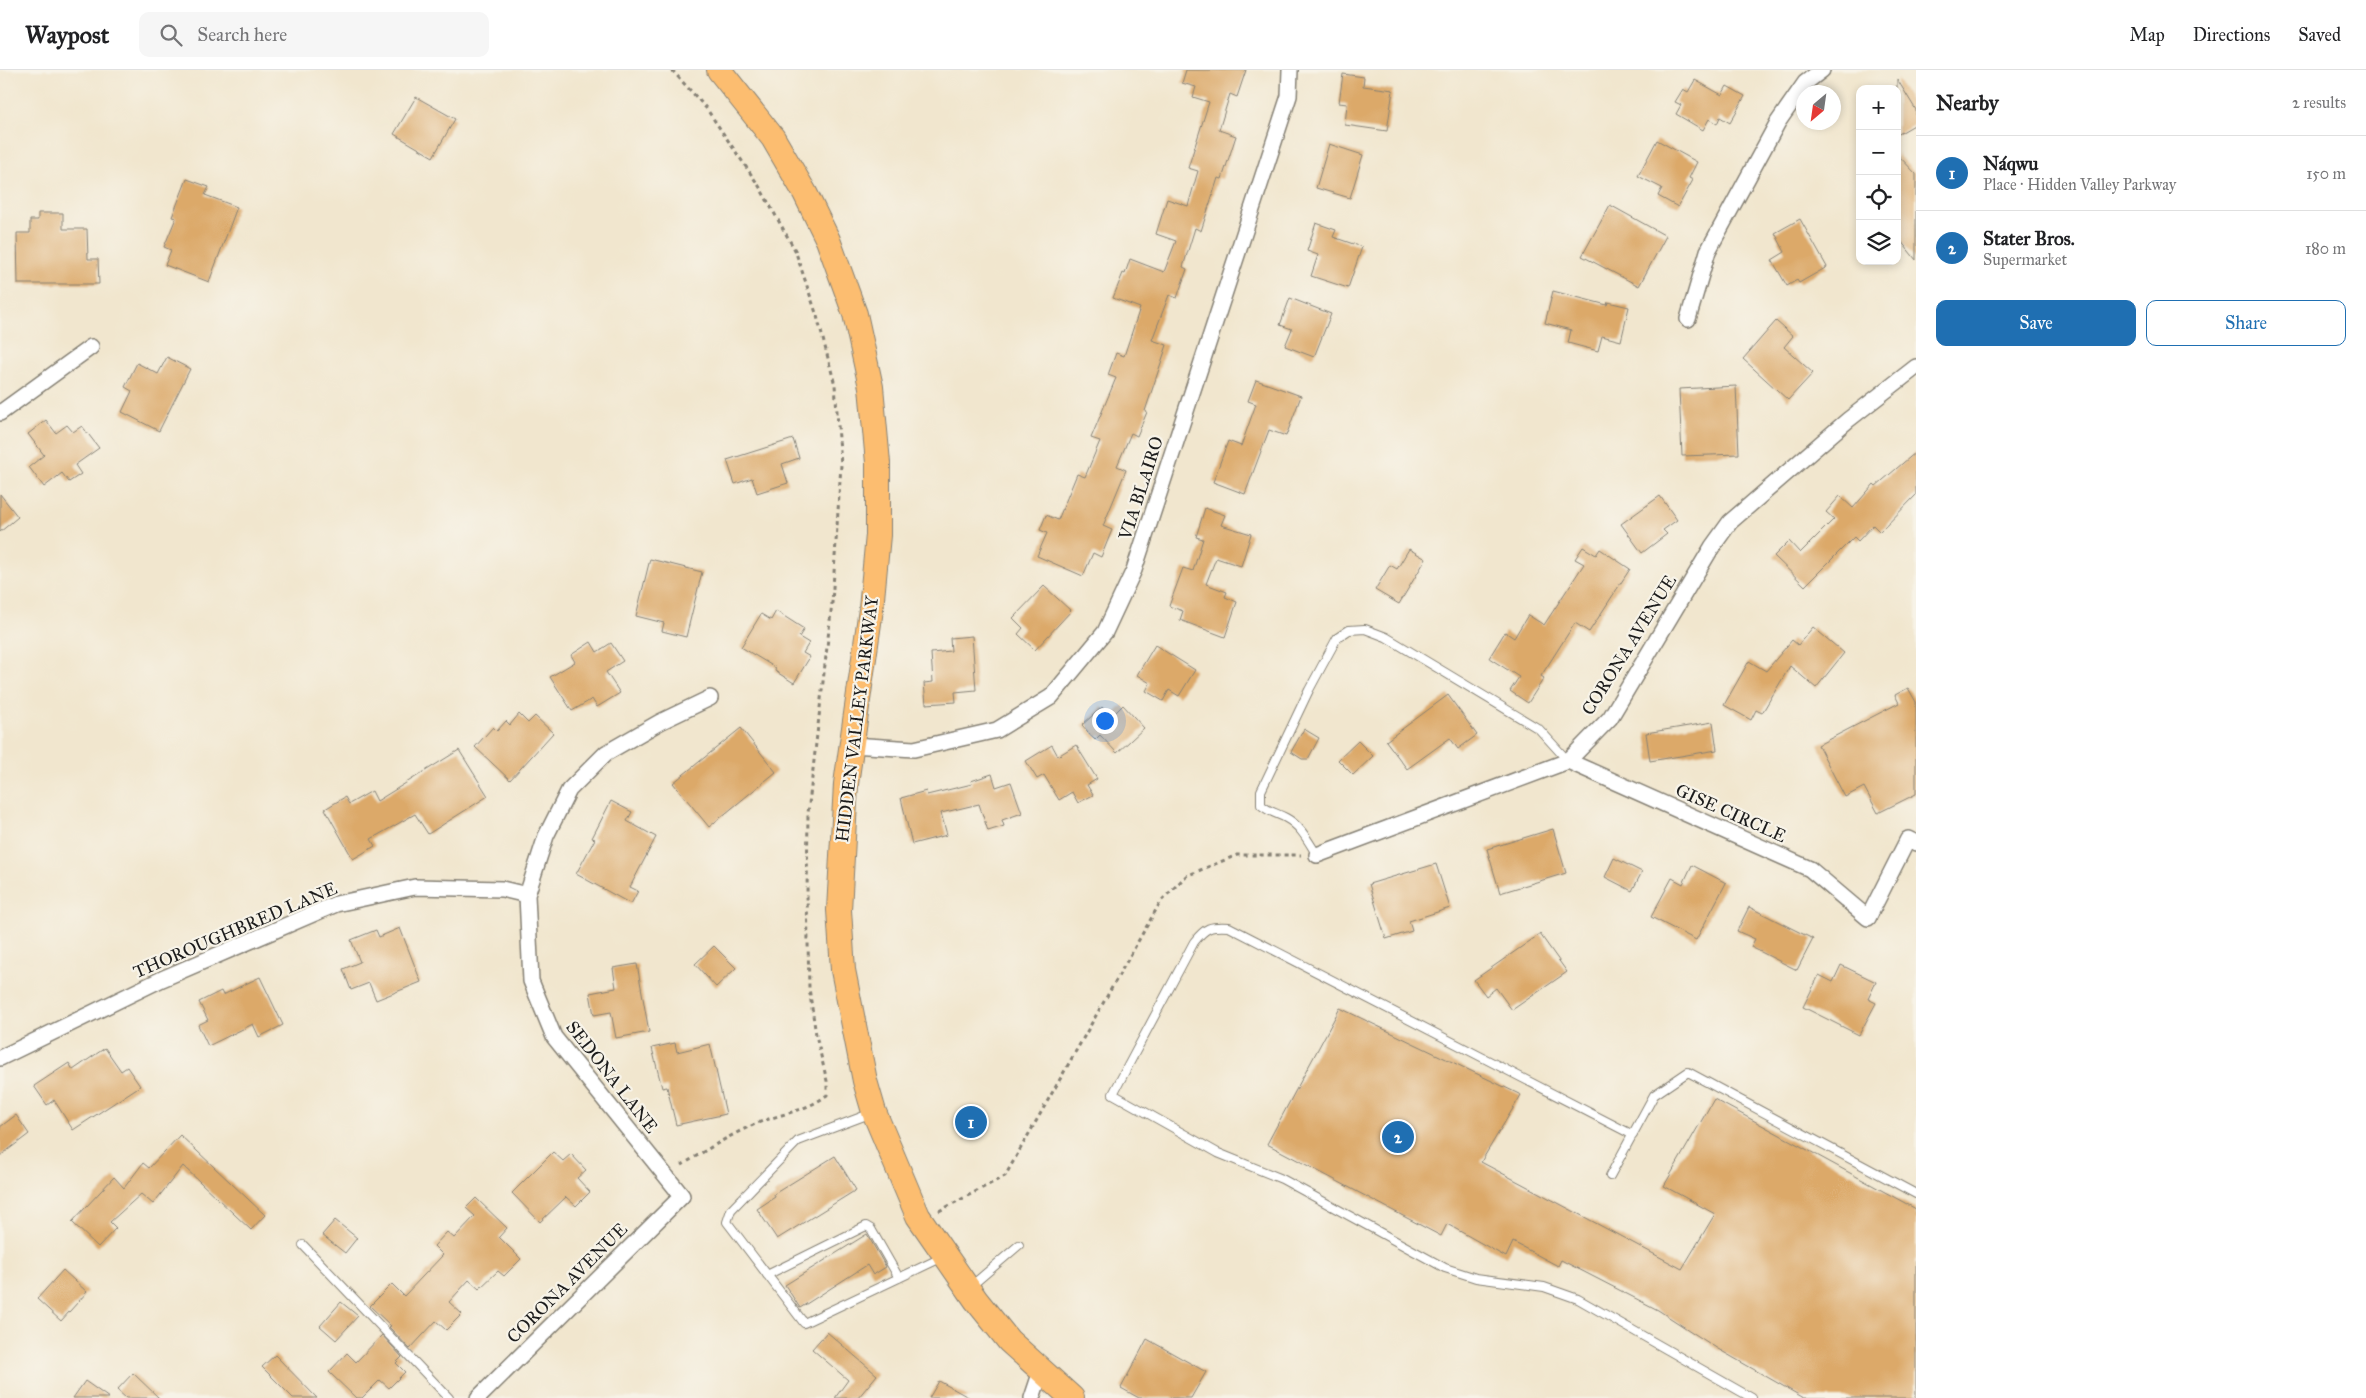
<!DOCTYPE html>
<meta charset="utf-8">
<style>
body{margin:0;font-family:"IM FELL Great Primer",serif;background:#f6f6f6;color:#202124}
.controls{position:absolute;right:15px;top:15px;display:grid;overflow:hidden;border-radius:10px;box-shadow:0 2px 8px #0003}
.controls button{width:45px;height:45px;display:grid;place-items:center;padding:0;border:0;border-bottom:1px solid #e0e0e0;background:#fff;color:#202124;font:25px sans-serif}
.compass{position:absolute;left:1796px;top:15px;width:45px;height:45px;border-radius:50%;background:#fff;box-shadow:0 2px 8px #0003;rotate:209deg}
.you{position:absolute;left:1104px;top:650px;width:18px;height:18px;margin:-12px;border:4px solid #fff;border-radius:50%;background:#1a73e8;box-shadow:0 0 0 8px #1a73e833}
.badge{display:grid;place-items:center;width:32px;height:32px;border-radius:50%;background:#1f6fb2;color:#fff;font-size:16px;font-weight:700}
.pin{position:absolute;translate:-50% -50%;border:2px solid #fff;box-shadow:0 1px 5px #0006}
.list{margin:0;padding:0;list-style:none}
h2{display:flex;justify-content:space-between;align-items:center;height:65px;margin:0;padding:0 20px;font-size:21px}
h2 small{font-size:16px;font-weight:400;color:#757577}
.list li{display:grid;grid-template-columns:32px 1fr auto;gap:15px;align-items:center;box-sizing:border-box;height:75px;padding:0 20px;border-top:1px solid #e0e0e0}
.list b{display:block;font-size:19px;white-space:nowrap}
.list p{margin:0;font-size:16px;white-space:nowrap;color:#757577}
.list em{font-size:16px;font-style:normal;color:#757577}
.actions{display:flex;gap:10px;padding:15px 20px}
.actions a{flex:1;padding:11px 0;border:1px solid #1f6fb2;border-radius:10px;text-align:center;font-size:18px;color:#1f6fb2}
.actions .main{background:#1f6fb2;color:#fff}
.icon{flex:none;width:28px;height:28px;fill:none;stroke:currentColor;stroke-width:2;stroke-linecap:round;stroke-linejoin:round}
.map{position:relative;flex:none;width:1916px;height:1328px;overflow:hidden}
header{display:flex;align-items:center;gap:30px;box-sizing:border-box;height:70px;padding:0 25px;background:#fff;border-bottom:1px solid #e0e0e0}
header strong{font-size:24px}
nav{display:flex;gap:28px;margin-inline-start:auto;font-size:18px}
.search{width:350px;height:45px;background:#f6f6f6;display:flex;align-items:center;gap:12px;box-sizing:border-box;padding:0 18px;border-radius:10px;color:#757577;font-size:19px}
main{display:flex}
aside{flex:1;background:#fff}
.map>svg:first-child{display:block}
</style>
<header>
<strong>Waypost</strong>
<div class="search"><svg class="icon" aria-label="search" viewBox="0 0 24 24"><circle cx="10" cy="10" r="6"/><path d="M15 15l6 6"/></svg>Search here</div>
<nav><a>Map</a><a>Directions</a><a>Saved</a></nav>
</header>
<main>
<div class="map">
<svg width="1916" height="1328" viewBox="0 0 1916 1328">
<rect width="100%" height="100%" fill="#f7f3e8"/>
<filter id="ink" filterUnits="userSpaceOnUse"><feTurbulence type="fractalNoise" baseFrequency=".02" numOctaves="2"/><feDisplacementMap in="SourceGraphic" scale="10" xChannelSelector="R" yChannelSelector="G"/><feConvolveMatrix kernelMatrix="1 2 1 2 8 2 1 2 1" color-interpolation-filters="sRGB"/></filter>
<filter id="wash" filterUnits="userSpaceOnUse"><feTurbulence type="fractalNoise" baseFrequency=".0096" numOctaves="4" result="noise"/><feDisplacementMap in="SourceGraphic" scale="20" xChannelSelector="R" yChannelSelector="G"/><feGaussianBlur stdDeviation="1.12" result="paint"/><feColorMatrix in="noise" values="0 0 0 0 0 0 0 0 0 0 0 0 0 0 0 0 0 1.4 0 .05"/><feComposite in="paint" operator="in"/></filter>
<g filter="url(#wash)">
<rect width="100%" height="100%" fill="#f1e6ce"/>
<g id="blocks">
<path fill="#dca969" d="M1186,0H1246L1237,27L1230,24L1219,60L1236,66L1222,109L1218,108L1201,161L1195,158L1183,197L1187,199L1177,228L1169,225L1152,270L1167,275L1145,341L1147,342L1137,366L1131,363L1117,396L1126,400L1103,456L1112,460L1101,487L1093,483L1083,506L1037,486L1047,463L1040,460L1046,445L1058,450L1077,404L1085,407L1100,371L1091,368L1116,308L1108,305L1116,283L1124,286L1140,238L1113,228L1123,203L1125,204L1130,189L1164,202L1176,171L1156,164L1167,129L1188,136L1198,101L1188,98L1209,32L1193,27L1196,17L1182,13Z
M1343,4L1364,7L1363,16L1393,20L1387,61L1345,55L1347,34L1339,33Z
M1897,9L1916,40V54L1897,65Z
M1695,10L1722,25L1727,16L1745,26L1730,53L1720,47L1717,54L1709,49L1703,60L1676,44L1681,35L1675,32L1683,19L1688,22Z
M416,27L455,49L433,87L394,64Z
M1657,70L1697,92L1689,108L1693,110L1678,137L1658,126L1662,118L1638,106Z
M1329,74L1363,85L1350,128L1316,118Z
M1897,84L1916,104V190L1897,166Z
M187,109L209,117L205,125L237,137L209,212L165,195L171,180L164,177L176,148L172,147Z
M1610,135L1666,166L1639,216L1582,186Z
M38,143H63V159H87L88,189H98L99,214H18L17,163H30V150H38Z
M1800,149L1827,197L1799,213L1797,210L1787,216L1772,190L1785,182L1775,163Z
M1316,153L1336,160L1333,167L1362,177L1348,218L1311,206L1318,185L1307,181Z
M1553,221L1607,235L1608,232L1629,237L1621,271L1602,266L1598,281L1568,273L1571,260L1545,253Z
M1290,228L1331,244L1314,287L1285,276L1292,259L1280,255Z
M1776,251L1793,266L1784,277L1813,303L1788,330L1743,289Z
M167,287L190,299L159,361L122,342L132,321L125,317L137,293L158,304Z
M1256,310L1301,326L1286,366L1269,360L1245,424L1213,412L1228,371L1241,376L1256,334L1248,331Z
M1736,316L1739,384L1682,386L1679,319Z
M46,350L56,363L67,355L73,362L82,356L99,378L75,395L81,404L69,412L62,403L44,417L29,397L44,385L28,364Z
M793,369L799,388L782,394L788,413L757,423L752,408L735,414L727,390Z
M1916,382V425L1880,462L1873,455L1858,471L1854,467L1805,516L1774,486L1789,471L1800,483L1834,449L1826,442L1840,426L1853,438L1874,414L1876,416Z
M0,424L18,447L0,462Z
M1660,426L1677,450L1663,460L1667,464L1642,483L1621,454Z
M1205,438L1225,445L1221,455L1251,464L1241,496L1216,488L1206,514L1227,522L1225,527L1237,532L1225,567L1180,550L1183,541L1169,536L1183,498L1193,501L1203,469L1196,467Z
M1583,477L1596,485L1600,479L1630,499L1589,562L1575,553L1541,606L1544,608L1528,633L1510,621L1519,607L1489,588L1505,562L1514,568L1528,545L1544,555L1584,494L1575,489Z
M1409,479L1426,489L1399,534L1375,520L1390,495L1397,499Z
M650,489L702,502L686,567L662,561L664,553L636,546Z
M1044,516L1071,541L1035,580L1018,564L1023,558L1013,548Z
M776,541L804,559L799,567L809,573L803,583L810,587L794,613L775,601L776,598L741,577L761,544L771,550Z
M1813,557L1844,583L1816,618L1790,596L1762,643L1756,640L1751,650L1724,635L1749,591L1766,601L1792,570L1798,575Z
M972,566L976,620L955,622L956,632L926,634L924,613L933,612L931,583L951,581L950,568Z
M591,572L597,582L611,573L623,591L606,602L620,623L597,637L592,629L572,641L550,607L575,592L571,585Z
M1155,575L1195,600L1179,626L1169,620L1163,631L1146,621L1150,613L1137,605Z
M1908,618L1916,632V724L1878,743L1864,717L1845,727L1818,675L1899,633L1895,625Z
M1448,625L1477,665L1458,679L1450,668L1407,699L1386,671Z
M1123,635L1144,658L1117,683L1100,665L1095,670L1082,655L1102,637L1111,647Z
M519,644L528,653L535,646L553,663L510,710L475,677L493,657L497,661L506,651L510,655Z
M1713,652L1717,680L1650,691L1646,663Z
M741,658L776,702L709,757L673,713Z
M1304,659L1319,668L1308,689H1302L1291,682Z
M1358,671L1373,686L1353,705L1338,690Z
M1052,675L1058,686L1076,675L1097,709L1087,715L1093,725L1078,733L1072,722L1059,730L1044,705L1037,709L1026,691Z
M459,680L488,726L428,764L415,744L371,769L375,776L353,789L325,739L345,727L349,734L372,721L377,731Z
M992,704L996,717L1011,712L1022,743L1002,750L1004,756L988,761L979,734L941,743L947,765L912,774L901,728L926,721L927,725L972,714L971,711Z
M611,731L632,742L627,751L656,767L630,817L638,821L631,834L576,804L595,769L592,768Z
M1553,759L1566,803L1500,823L1487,779Z
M1614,788L1642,802L1632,821L1605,807Z
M1436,794L1450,838L1409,851L1412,861L1386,869L1369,814Z
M1692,795L1726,813L1696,870L1651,847L1672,808L1683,814Z
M1749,837L1813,869L1797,900L1751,877L1755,869L1737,861Z
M400,858L421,912L376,930L369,913L351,920L343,899L360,892L351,870L376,860L379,867Z
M1540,864L1567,902L1512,940L1496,918L1486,926L1474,910Z
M714,876L736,898L716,917L695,894Z
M637,894L649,962L616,968L611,942L594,945L590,923L616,918L613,898Z
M1841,895L1876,912L1868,929L1876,933L1859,965L1803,937L1819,905L1833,912Z
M260,907L283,955L259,967L253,954L208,976L198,955L208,950L199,932L221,921L223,925Z
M1340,938L1521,1025L1481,1092L1682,1199L1715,1144L1664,1116L1714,1029L1916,1139V1328H1804L1718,1279L1658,1240L1561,1190L1558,1196L1513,1172L1506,1187L1447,1154L1441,1166L1267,1074Z
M675,973L677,982L710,974L726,1044L676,1055L667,1017L662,1018L652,978Z
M105,978L121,1001L127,997L140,1016L73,1060L54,1030L47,1035L34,1016L69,993L73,1000Z
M16,1045L29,1064L0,1086V1057Z
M180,1065L265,1145L251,1160L183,1096L153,1134L141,1124L110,1152L116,1158L98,1177L72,1152L114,1107L124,1118L143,1093L149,1098Z
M553,1082L563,1091L571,1084L586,1100L577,1108L590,1122L576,1136L566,1127L540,1152L512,1123Z
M835,1086L856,1120L777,1169L757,1139L775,1127L774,1124Z
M476,1128L507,1158L499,1167L521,1189L504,1206L498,1201L479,1219L469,1210L449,1232L462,1244L446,1260L436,1251L410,1279L389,1257L391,1256L370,1236L392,1214L404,1226L443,1185L434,1176L447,1162L454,1168L475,1146L466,1138Z
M335,1150L357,1168L345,1183L322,1165Z
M867,1164L886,1197L873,1205L867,1195L800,1238L785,1215Z
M63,1200L87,1222L61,1251L37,1229Z
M341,1232L358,1246L336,1270L320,1256Z
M827,1262L877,1305L858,1328H835L848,1310L812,1279Z
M382,1265L402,1287L396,1293L405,1302L389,1318L380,1310L362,1328H356L329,1302L347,1283L356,1292Z
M1147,1269L1206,1302L1191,1328H1139L1121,1318Z
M275,1285L317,1328H293L262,1297Z
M133,1303L159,1328H126L117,1320Z
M85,1311L109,1328H73Z
M939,1311L970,1328H929Z"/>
</g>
</g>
<g filter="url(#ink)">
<use href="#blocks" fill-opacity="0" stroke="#868175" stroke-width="1"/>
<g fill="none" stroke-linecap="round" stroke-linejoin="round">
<g stroke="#868175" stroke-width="10">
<path id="lane" d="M1317,785C1308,771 1301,756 1286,748C1277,743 1269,742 1261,735V721L1309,620L1337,568L1349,560L1365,559L1386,567L1539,659L1568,691
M872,1043L798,1071L731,1140L727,1152L804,1253L943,1187
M1633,1065L1229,857C1210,856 1206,857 1194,872L1113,1024L1218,1083L1282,1109L1445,1198L1476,1208L1544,1217L1578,1229L1752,1328
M1610,1106L1654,1025L1688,1002L1916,1124
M303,1175L449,1328
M767,1205L866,1156L871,1159L899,1208
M970,1217L1019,1175"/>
</g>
<g stroke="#868175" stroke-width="18">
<path id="street" d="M1688,249L1708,181L1778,52L1805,13L1822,0
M0,343L91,277
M852,675L914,679L997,660L1051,627L1105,562L1134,500L1289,26L1290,0
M1568,691L1810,799L1868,848L1908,769L1916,773
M1317,785L1568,691L1610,648L1712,477L1730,452L1848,350L1916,297
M0,988L162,909L336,834L415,817L502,819L527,825
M478,1328L682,1126L554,967L531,911L527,825L546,766L569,720L606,683L660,652L710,628
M1032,1328L1041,1301"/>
</g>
<g stroke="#868175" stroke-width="26">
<path id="primary" d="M719,0L773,68L805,123L828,170L855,244L871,317L878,393V465L871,539L846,714L839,840L843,900L865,1011L874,1042L918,1146L976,1230L1009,1271L1072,1328"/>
</g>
<path stroke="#868175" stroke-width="3" stroke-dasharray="4 4" stroke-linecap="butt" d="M672,0L706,38L759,116L795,180L817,246L835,315L841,395L832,533L808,743L807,825L809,918L816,965L827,1011V1025C808,1040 785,1043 763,1051C734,1062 708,1079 682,1095
M939,1141L1005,1106L1161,831L1186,806L1237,785H1301"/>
<use href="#lane" stroke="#fff" stroke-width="8"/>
<use href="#street" stroke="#fff" stroke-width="15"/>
<use href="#primary" stroke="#fcbd6f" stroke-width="24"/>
</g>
</g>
<g text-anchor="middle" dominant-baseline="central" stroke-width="4.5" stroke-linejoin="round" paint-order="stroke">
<g font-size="18" fill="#1c1c1c" stroke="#f7f3e8">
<text transform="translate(1141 418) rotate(-72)">VIA BLAIRO</text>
<text transform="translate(1629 575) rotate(-58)">CORONA AVENUE</text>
<text transform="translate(857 649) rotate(-83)">HIDDEN VALLEY PARKWAY</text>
<text transform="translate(1731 743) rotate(24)">GISE CIRCLE</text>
<text transform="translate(235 860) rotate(-23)">THOROUGHBRED LANE</text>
<text transform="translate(612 1007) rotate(52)">SEDONA LANE</text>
<text transform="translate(567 1213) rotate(-45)">CORONA AVENUE</text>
</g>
</g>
</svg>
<div class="controls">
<button>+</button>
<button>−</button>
<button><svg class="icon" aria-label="locate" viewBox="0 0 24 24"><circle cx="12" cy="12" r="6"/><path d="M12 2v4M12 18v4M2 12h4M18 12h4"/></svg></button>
<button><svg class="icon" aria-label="layers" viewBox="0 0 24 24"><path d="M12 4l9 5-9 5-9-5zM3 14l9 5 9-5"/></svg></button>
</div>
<svg class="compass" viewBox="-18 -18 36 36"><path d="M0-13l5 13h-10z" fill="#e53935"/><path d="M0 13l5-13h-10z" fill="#757577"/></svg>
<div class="you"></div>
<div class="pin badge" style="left:971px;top:1052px">1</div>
<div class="pin badge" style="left:1398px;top:1067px">2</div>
</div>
<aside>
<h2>Nearby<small>2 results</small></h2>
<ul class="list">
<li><span class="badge">1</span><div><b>Náqwu</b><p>Place · Hidden Valley Parkway</p></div><em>150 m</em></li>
<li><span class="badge">2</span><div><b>Stater Bros.</b><p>Supermarket</p></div><em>180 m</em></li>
</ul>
<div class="actions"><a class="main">Save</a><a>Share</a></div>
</aside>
</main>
